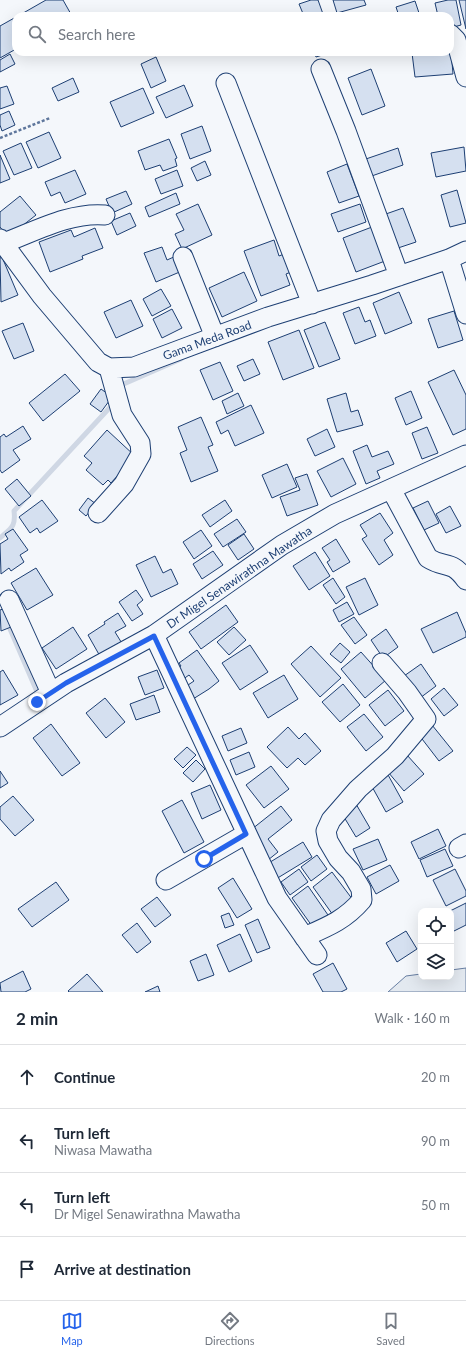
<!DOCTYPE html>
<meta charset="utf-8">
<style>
body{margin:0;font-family:Lato,sans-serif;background:#f6f6f7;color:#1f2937}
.controls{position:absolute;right:12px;bottom:12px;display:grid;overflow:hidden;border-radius:8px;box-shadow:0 4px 16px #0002}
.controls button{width:36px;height:36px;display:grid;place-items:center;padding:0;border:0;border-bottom:1px solid #e0e1e3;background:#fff;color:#1f2937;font:20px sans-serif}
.stop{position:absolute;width:12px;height:12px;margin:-9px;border:3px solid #2563eb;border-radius:50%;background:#fff}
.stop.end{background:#2563eb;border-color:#fff;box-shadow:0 1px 4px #0008}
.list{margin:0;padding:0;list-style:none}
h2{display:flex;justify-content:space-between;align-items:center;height:52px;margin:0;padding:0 16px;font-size:17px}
h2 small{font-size:13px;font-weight:400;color:#747a83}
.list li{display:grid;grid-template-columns:26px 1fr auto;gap:12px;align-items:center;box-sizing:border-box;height:64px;padding:0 16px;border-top:1px solid #e0e1e3}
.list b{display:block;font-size:15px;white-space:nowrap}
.list p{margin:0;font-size:13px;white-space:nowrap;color:#747a83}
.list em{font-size:13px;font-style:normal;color:#747a83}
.icon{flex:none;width:22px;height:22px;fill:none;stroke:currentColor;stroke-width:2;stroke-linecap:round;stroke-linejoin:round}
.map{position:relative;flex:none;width:466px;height:992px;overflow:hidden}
.search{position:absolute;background:#fff;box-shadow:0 4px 16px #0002;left:12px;right:12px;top:12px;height:44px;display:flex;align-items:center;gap:10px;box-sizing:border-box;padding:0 14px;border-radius:12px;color:#747a83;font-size:15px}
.sheet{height:308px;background:#fff}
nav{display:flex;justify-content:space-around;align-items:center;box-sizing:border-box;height:56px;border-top:1px solid #e0e1e3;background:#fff;font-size:11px;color:#747a83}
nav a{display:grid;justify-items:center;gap:2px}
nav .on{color:#2563eb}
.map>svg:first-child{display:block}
</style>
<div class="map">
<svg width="466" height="992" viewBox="0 0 466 992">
<rect width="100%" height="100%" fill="#f4f7fb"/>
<path fill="#e3e9f0" stroke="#687fa3" d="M466,968V992H388L406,976L421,974V977H451V970Z"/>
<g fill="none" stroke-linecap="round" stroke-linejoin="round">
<path stroke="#cfd7e4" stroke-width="5" d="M119,386L181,359
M0,538C11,528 16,527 14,511L114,403
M7,622L38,694L37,695"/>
</g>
<path fill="#d5e0f0" stroke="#1d3f73" d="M46,0H63L72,16H18Z
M311,0H318L323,14L304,16L299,4Z
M333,0H364L366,5L337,13Z
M448,0H456L461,25L450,28V16H438L435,3Z
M459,0H466V29Z
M415,1L420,16H388L398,13L396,7Z
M16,17V49L0,58V26Z
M451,50L453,74L415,77L412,53L450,52Z
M314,52H332L316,57Z
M10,54L15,64L0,72V60Z
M156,57L166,81L151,88L141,64Z
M371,69L385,106L362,115L348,78Z
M73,78L79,92L58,101L52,88Z
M184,85L193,106L166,118L156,97Z
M7,86L14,104L0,109V88Z
M143,88L154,113L121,127L110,102Z
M9,111L15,125L2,131L0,125V115Z
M202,126L211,151L190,159L181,134Z
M49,132L61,158L38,168L26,142Z
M169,139L177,158L175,159L177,166L163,171L160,165L145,170L138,151Z
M21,143L32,168L14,175L3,151Z
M464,147L466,171L436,177L431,153Z
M398,148L403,165L366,178L360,161Z
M0,155L10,179L0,183Z
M205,161L211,175L197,181L191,168Z
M347,164L359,196L339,203L327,172Z
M75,170L86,194L65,203L60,192L51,196L45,182Z
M177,170L183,186L161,194L155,179Z
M457,190L466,223L450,227L441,195Z
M126,191L132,204L112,213L106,199Z
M176,193L180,204L149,217L145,207Z
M20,196L36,215L8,237L0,227V212Z
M198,204L212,235L182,249L175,234L184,230L176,214Z
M360,204L366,222L338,232L331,214Z
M403,208L416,242L395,249L383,215Z
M130,213L136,226L117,235L111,221Z
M372,227L385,261L356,272L343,238Z
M95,228L103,248L82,256L83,259L50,272L39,242L71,230L74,237Z
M274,240L279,256L289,252L296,270L286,274L290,285L261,296L244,251Z
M162,247L167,260L176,256L182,271L156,282L144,253Z
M2,257L18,295L1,302L0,258Z
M244,272L257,301L222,317L209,288Z
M161,289L171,306L152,316L143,299Z
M399,292L412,323L385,334L373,303Z
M131,300L143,326L116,338L104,312Z
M359,307L365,322L370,320L376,336L355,344L343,313Z
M172,309L182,328L162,338L153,319Z
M454,311L463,340L438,348L428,319Z
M325,322L340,359L319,367L304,330Z
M23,323L34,351L14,359L2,331Z
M299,330L314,368L283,380L268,342Z
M253,359L260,374L244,381L237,366Z
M220,362L233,391L213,400L200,370Z
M454,370L466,395V429L453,435L428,382Z
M65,374L80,391L43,421L29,403Z
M101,389L112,397L101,412L90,404Z
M411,391L422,418L406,425L395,398Z
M238,393L244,406L227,414L222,401Z
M346,393L351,412L358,410L363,425L337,432L327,399Z
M251,405L264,433L235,446L228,430L221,434L216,422Z
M201,417L213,445L208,447L218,471L191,482L180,453L187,450L178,427Z
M23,426L31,439L13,450L20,460L2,473L0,470V437L4,434L6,437Z
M427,427L438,453L422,459L412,433Z
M327,429L335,447L315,456L307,439Z
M107,430L135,456L111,483L108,480L103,485L86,470L92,463L84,456Z
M367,445L372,457L388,451L394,464L377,471L380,478L366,484L353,451Z
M343,458L356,484L331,497L317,471Z
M287,464L297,487L272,498L262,475Z
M307,474L318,505L287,516L280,497L300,490L295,478Z
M17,479L31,496L19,506L5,489Z
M88,498L96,504L86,516L79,510Z
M42,500L58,521L40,533L37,528L30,533L19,517Z
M225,500L232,511L210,527L202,515Z
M428,501L439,523L424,530L413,508Z
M450,506L461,526L446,533L436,514Z
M380,513L393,533L384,540L393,555L379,565L362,539L367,536L360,525Z
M237,519L246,532L223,547L214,534Z
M13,529L28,550L20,555L24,562L11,571L9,568L1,574L0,544L8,539L5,534Z
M201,530L212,546L194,559L183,542Z
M244,534L254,549L238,560L228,545Z
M336,539L350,562L333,572L327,562L330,560L322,548Z
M213,551L223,565L202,579L193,564Z
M315,552L330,576L309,590L293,566Z
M155,556L163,573L171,569L178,584L151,597L136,565Z
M36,568L53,595L27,610L11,583Z
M333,578L345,597L336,604L323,585Z
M365,578L378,605L359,615L346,587Z
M136,590L143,600L137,605L143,614L132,621L119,602Z
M347,602L354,614L339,622L333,610Z
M226,605L238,622L201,649L189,632Z
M3,609L11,627L1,631L0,610Z
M457,612L466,633V637L433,653L421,629Z
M118,613L126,626L115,632L123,645L101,658L88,635L105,624L104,622Z
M354,617L367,635L355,644L341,625Z
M73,627L87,649L56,669L42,648Z
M234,627L246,640L229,655L217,642Z
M386,629L398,647L383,658L371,640Z
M340,643L350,652L341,663L330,654Z
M250,645L268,672L240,690L222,663Z
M311,646L341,678L320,697L291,664Z
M197,650L219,681L209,689L193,699L185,687L194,681L189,675L182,680L175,670L181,666L179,663Z
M361,652L386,680L365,698L341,669Z
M421,664L436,686L420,698L404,676Z
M3,670L18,695L0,705V672Z
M157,670L164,688L145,695L138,677Z
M284,675L298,699L268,718L253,693Z
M343,684L360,705L340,722L322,702Z
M444,688L458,705L444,716L431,699Z
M388,690L404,711L385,726L369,705Z
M154,695L160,712L136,720L130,704Z
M105,698L125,722L106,738L86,713Z
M364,714L383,737L366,751L347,727Z
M51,724L80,763L62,776L33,738Z
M432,725L453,751L439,761L419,735Z
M288,727L299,739L305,733L321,751L305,765L298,758L287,768L267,747Z
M241,728L247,743L228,751L222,736Z
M187,747L196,755L183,768L174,759Z
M249,752L255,767L236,775L230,760Z
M407,755L424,774L404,791L388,772Z
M196,760L205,769L193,782L183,773Z
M271,766L289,789L264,808L246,785Z
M0,771L8,783L0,788Z
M387,773L403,802L386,812L370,783Z
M210,785L221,810L202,819L191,793Z
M13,796L34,820L15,836L0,819V807Z
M182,800L204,842L184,853L162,811Z
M356,804L370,828L356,837L341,812Z
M281,806L292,820L268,839L278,852L268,860L247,833Z
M438,829L446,846L419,859L411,842Z
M378,839L387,860L363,870L353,849Z
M303,842L312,857L276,879L267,864Z
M445,849L453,866L427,877L420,860Z
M317,855L327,869L311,881L301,867Z
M390,865L399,881L376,894L367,877Z
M299,869L308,882L290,895L281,882Z
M455,869L466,891V896L446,906L433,880Z
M332,872L353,900L333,915L313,887Z
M233,878L252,909L237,918L218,888Z
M56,882L69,900L32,927L18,909Z
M308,886L328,915L312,926L292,898Z
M157,897L171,915L155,927L141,909Z
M466,903V925L452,932L450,911Z
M229,913L234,925L225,928L221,916Z
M258,919L270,948L257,953L245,925Z
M137,923L151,942L137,953L122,935Z
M406,931L417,949L397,962L386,943Z
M240,934L252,961L229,972L217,945Z
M206,954L214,975L198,981L190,961Z
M333,963L347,989L341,992H323L313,974Z
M23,971L31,989L25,992H1L0,983Z
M87,974L103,992H69L68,991Z
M158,986L160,992H145Z"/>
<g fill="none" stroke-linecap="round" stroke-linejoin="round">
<g stroke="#1d3f73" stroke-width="21">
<path id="minor" d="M450,34L456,40L466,77
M321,69L346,131L399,276
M226,83L312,304
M0,239L42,296L98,362L109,368L134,367L268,317L372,285L449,259L466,251
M4,243C36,231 70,212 105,215
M183,257L215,337
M449,259L466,314
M391,489L428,558C445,569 451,559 466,580
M98,513L124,484L141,454L140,443L122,415L109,368
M9,600L51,693
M154,635L277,898L317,955
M0,727L66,683L154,635L282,545L335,514L466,455
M459,848L466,844
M166,880L246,834
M304,937C327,927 345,920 362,900L361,889L351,872L338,858L328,841L326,831L331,820L358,789L395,756L426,719L407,692L382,663"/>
</g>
<path stroke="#5e769c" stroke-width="2.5" stroke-dasharray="3 2" stroke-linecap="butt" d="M0,138L50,118"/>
<use href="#minor" stroke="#f4f7fb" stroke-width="19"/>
</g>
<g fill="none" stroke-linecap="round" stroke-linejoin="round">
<path stroke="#2563eb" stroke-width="5" d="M37,702L66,683L154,636L246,834L204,859"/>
</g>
<g text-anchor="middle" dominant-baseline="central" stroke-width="3" stroke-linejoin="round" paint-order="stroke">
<g font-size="12" fill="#1d3f73" stroke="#f4f7fb">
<text transform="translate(207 340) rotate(-20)">Gama Meda Road</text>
<text transform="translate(239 577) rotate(-34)">Dr Migel Senawirathna Mawatha</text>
</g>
</g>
</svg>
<div class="controls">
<button><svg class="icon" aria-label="locate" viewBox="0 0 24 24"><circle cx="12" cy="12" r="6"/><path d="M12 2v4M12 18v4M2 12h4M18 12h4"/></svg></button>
<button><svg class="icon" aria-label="layers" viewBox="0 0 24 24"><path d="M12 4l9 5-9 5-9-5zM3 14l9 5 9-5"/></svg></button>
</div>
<div class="stop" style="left:204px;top:859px"></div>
<div class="stop end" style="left:37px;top:702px"></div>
<div class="search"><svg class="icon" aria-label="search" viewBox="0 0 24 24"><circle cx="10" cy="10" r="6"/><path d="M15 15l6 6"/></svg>Search here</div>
</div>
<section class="sheet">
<h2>2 min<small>Walk · 160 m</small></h2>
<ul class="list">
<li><svg class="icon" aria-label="ahead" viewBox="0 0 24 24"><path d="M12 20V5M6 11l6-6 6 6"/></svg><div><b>Continue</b></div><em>20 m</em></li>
<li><svg class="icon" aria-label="left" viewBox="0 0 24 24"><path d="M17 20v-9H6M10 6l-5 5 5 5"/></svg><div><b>Turn left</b><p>Niwasa Mawatha</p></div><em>90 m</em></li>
<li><svg class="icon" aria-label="left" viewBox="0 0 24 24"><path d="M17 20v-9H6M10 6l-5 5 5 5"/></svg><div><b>Turn left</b><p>Dr Migel Senawirathna Mawatha</p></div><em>50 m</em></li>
<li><svg class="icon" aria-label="arrive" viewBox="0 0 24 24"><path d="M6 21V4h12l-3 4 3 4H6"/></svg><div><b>Arrive at destination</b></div></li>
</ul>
</section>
<nav>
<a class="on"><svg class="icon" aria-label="map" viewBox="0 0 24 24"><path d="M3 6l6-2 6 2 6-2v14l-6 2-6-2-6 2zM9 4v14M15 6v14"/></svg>Map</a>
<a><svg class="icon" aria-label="directions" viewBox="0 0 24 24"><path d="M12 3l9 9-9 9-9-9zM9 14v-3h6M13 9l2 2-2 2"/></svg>Directions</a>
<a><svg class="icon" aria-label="saved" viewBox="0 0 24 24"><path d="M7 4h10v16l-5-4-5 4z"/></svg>Saved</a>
</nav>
